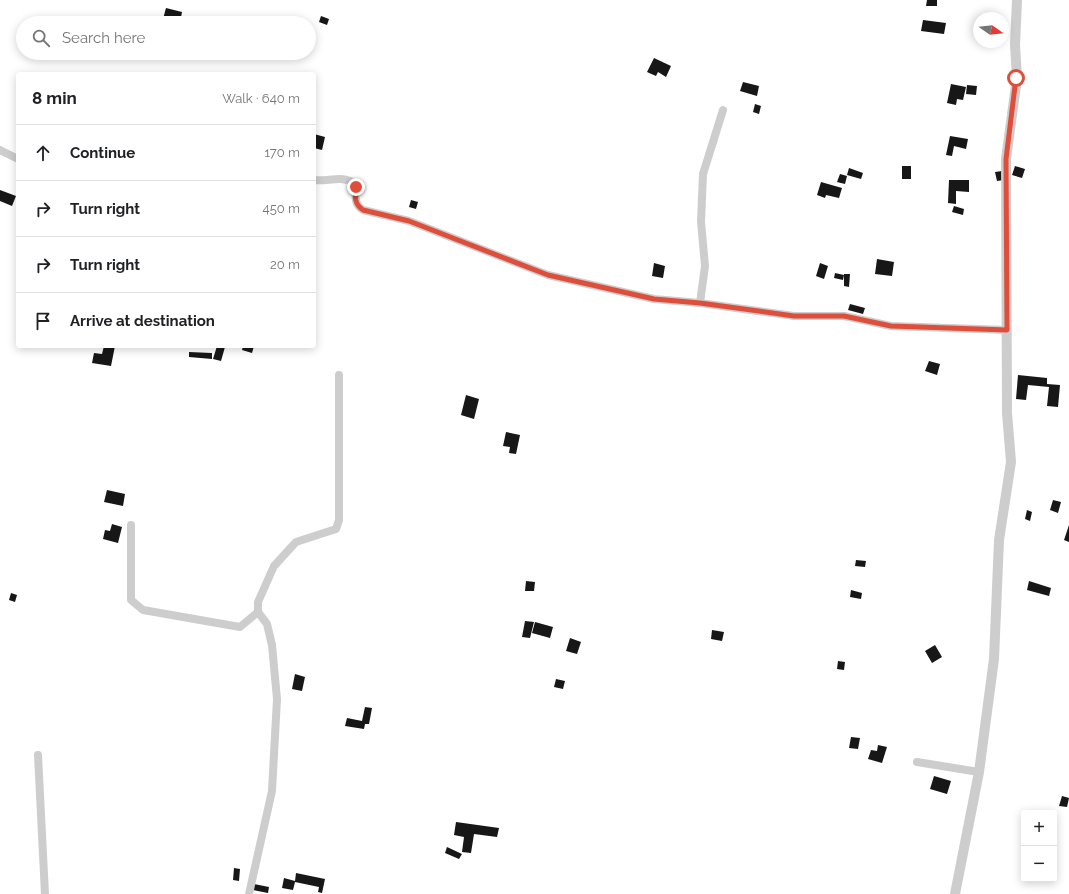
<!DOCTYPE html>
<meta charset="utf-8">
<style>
body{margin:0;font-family:Raleway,sans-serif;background:#f6f6f6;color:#202124}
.controls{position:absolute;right:12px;bottom:12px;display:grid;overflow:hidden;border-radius:4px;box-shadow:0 2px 10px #0003}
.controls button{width:36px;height:36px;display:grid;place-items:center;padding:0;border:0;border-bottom:1px solid #e0e0e0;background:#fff;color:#202124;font:20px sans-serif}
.compass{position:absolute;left:973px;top:12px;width:36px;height:36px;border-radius:50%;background:#fff;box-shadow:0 2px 10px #0003;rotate:104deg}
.stop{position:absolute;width:12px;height:12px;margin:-9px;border:3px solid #de4e3b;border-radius:50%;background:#fff}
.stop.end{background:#de4e3b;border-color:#fff;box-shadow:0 1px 4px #0008}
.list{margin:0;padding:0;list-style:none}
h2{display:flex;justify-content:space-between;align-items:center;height:52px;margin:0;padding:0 16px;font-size:17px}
h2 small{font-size:13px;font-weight:400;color:#757577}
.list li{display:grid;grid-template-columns:26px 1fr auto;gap:12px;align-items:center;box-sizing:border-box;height:56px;padding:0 16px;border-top:1px solid #e0e0e0}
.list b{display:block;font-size:15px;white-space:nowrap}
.list em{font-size:13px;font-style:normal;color:#757577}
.icon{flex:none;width:22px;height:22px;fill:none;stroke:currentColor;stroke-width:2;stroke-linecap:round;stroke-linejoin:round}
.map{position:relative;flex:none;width:1069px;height:894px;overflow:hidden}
.search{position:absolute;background:#fff;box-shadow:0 2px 10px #0003;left:16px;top:16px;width:300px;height:44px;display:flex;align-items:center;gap:10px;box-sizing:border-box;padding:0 14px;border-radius:22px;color:#757577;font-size:15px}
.panel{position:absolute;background:#fff;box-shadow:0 2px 10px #0003;left:16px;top:72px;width:300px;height:276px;border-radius:4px}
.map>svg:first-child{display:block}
</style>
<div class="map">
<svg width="1069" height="894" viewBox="0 0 1069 894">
<rect width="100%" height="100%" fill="#fff"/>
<path fill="#171717" d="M927,0H937V6H926Z
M166,8L182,12L180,23L169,21L168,23H156L157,18L163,19Z
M321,16L329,19L327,25L319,22Z
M923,20L946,23L944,34L921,31Z
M654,58L671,66L666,77L658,72L656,76L647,72Z
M743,82L759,86L757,96L740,91Z
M951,84L966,87L963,100L957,99L956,105L947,103Z
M967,85L977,86L976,95L966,94Z
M755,104L761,106L759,114L753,112Z
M314,134L325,137L322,150L314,148Z
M950,136L968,139L966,149L954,146L952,156L946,155Z
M902,166H911V179H902Z
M1015,166L1025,169L1022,178L1012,175Z
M849,168L863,173L861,179L847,175Z
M1002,171L1004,180L997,181L995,172Z
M840,174L847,176L845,184L837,182Z
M949,180H969V192L956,191V204L948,203Z
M821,182L842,188L839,198L826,195L825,198L817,195Z
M0,190L16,196L12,206L0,201Z
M411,200L418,202L416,209L409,207Z
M954,206L964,209L963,215L952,212Z
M877,259L894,262L892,276L875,274Z
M654,263L665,266L663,278L652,276Z
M820,263L828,266L824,279L816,276Z
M835,273L844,275L843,280L834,278Z
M844,274H850L849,287L844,286Z
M850,304L865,308L863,314L848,310Z
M104,346H115L111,366L92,363L94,353L102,354Z
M217,346L225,347L221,361L213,359Z
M243,346H254L252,353L242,350Z
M189,352L212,353V359L189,357Z
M929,361L940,364L937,375L925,371Z
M1018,375L1047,378V384L1060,385L1058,407L1047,406L1049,387L1028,385L1026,400L1016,399Z
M466,395L479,399L474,419L461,415Z
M506,432L520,435L516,454L509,453L510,447L503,446Z
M107,490L125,494L123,506L104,502Z
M1053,500L1061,502L1058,513L1050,510Z
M1027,510L1032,512L1030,521L1025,519Z
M112,524L122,527L118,543L103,539L105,530L110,531Z
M1069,525V542L1064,540Z
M856,560L866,561L865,567L855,566Z
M526,581L535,582L534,591H525Z
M1029,581L1051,588L1049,596L1027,590Z
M851,590L862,593L861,599L850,597Z
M11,593L17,595L15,602L9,600Z
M525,621L534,622L530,638L522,637Z
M535,622L553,627L550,638L532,633Z
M712,630L724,632L722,641L711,639Z
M570,638L581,642L577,654L566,651Z
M935,645L942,657L932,663L925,651Z
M838,661L845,662L844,670L837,669Z
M295,674L305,677L302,691L292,689Z
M556,679L565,681L563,689L554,687Z
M365,707L372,708L369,724H365L364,729L345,726L347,718L362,721Z
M851,737L860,738L858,749L849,748Z
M878,745L887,747L882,763L868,759L871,750L877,751Z
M934,776L951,781L947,794L930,789Z
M1062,796L1069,798L1067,807L1059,806Z
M456,822L499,828L497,837L474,834L471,853L462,852L464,837L454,835Z
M447,847L462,854L459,859L445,853Z
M234,868L240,869L239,881L233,880Z
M296,873L325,879L322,893L318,892L319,887L295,882L293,890L282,888L284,878L295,881Z
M254,884L269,887L268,893L253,890Z"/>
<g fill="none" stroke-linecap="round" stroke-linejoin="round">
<path stroke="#cdcdcd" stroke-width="8" d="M0,150L18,159
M314,180C327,182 342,175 355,183C357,194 352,203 363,210L409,221L548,275L654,299L700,303L794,316H844L891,326L1007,330
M700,303L705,266L701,222L703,174L723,110
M131,525V600L143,610L240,627L258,612L267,624L272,645L277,699L272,791L249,894
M258,612V602L274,566L296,542L336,529L339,520V375
M38,755L45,894
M917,762L979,772"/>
<path stroke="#cdcdcd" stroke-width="10" d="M955,894L979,772L994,659L999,540L1011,462L1007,413L1006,159L1017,78L1015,45L1017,0"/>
</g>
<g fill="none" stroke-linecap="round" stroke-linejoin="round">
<path stroke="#de4e3b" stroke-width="5" d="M356,187C355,197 354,204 363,210L409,221L548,275L654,299L700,303L794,316H844L891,326L1007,330L1006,159L1016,78"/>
</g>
</svg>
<div class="controls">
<button>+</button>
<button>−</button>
</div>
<svg class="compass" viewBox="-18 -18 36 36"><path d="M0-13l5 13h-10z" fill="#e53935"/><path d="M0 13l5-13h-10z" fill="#757577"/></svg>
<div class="stop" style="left:1016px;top:78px"></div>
<div class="stop end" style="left:356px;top:187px"></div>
<div class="search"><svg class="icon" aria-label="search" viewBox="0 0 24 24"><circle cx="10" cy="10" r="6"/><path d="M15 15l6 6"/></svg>Search here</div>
<section class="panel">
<h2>8 min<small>Walk · 640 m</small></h2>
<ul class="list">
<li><svg class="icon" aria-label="ahead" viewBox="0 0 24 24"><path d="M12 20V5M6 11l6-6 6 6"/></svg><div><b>Continue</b></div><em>170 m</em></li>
<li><svg class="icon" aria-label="right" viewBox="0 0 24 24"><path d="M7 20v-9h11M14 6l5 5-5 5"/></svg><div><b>Turn right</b></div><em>450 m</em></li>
<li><svg class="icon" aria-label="right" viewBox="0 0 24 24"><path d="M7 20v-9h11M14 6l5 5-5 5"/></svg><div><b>Turn right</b></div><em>20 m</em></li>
<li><svg class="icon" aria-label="arrive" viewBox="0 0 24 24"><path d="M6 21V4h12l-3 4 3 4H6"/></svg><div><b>Arrive at destination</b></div></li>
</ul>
</section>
</div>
